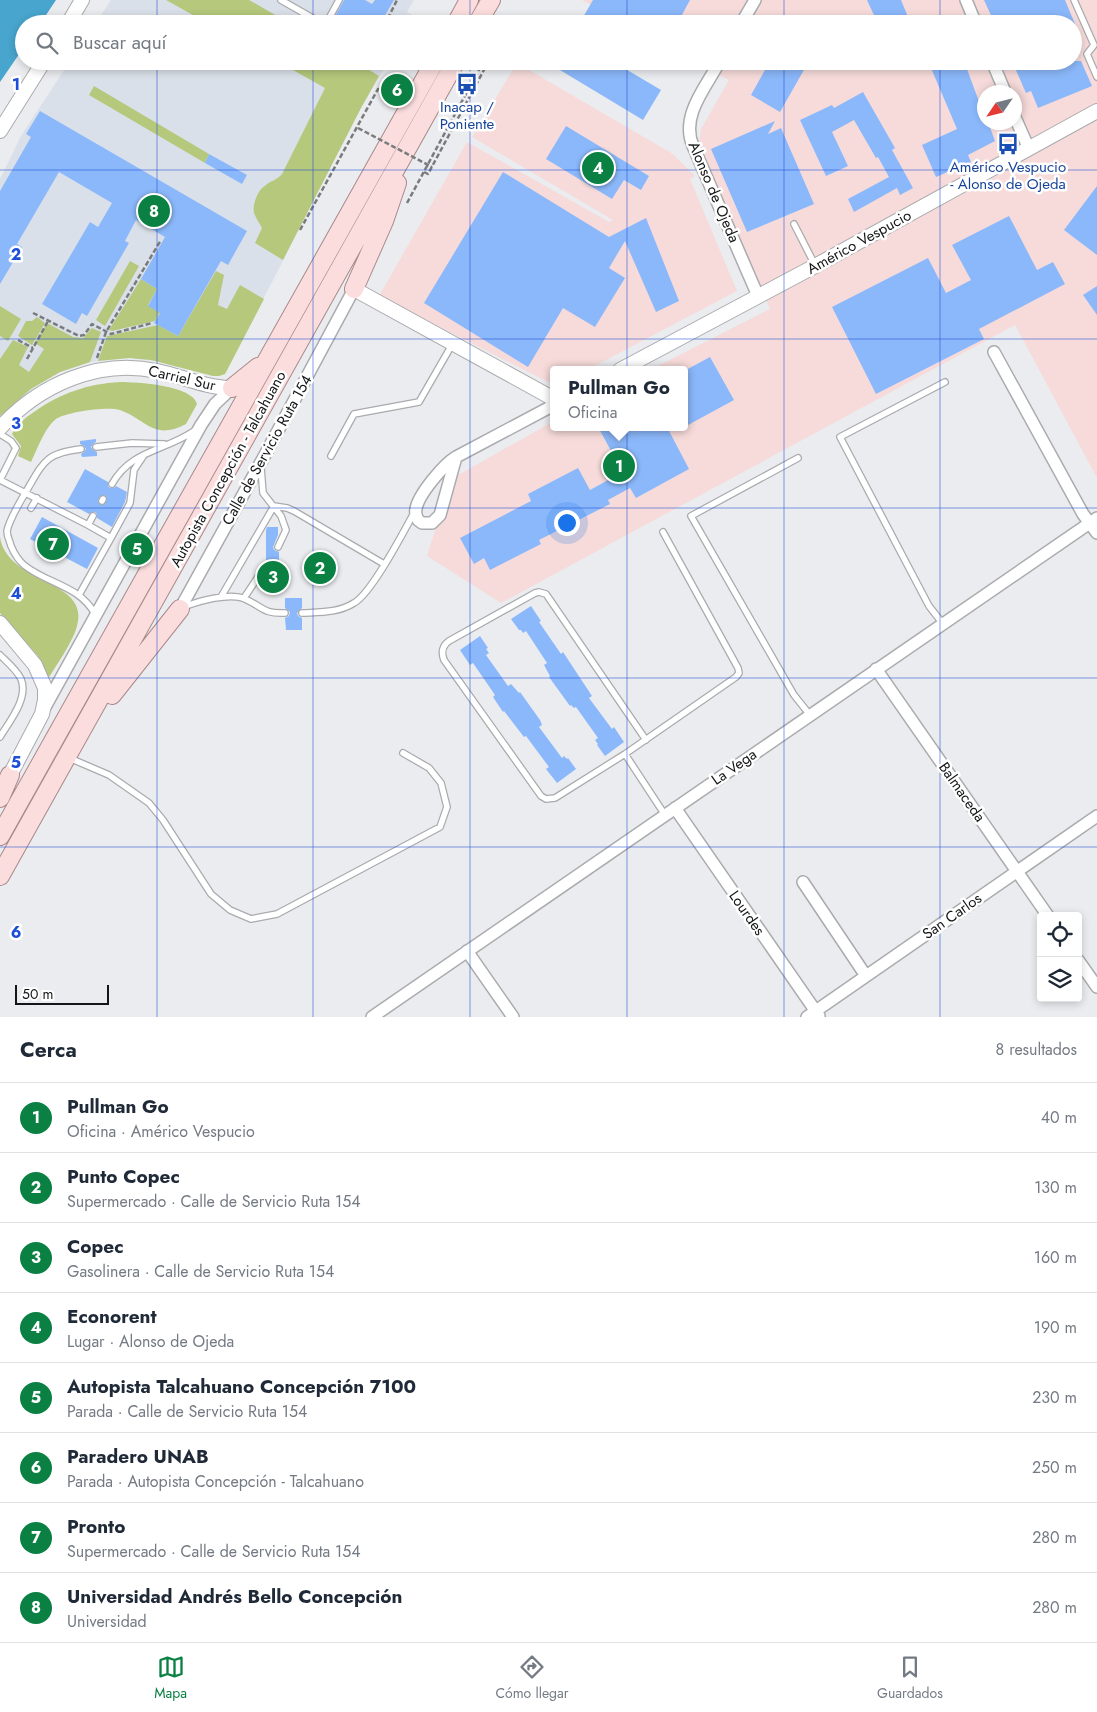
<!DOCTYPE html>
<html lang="es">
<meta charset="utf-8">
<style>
body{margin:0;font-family:Jost,sans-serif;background:#f6f6f7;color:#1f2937}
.controls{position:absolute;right:15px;bottom:15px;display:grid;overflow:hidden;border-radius:5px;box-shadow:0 2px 8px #0003}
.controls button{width:45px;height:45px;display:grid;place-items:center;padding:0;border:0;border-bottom:1px solid #e0e1e3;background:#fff;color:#1f2937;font:25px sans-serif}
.compass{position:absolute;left:977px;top:85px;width:45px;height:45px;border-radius:50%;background:#fff;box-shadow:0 2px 8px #0003;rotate:235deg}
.scale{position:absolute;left:15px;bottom:12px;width:94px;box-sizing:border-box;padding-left:5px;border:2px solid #141516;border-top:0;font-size:14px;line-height:18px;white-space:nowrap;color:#141516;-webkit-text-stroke:4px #fff;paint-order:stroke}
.you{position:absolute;left:566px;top:522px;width:18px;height:18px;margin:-12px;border:4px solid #fff;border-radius:50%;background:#1a73e8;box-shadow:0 0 0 8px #1a73e833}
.badge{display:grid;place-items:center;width:32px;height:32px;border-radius:50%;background:#0b8043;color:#fff;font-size:16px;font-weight:700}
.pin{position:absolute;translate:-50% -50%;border:2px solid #fff;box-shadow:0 1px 5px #0006}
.popup{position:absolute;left:550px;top:366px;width:138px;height:65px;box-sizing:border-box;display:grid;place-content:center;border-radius:5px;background:#fff;filter:drop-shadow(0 1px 4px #0005);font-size:16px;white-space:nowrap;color:#747a83}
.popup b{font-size:19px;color:#1f2937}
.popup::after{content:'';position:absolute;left:50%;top:100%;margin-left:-10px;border:10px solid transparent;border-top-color:#fff}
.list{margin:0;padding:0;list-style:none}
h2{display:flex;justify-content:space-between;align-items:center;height:65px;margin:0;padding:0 20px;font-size:21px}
h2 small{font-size:16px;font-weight:400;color:#747a83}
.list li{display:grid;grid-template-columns:32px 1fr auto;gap:15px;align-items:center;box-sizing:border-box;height:70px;padding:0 20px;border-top:1px solid #e0e1e3}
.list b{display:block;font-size:19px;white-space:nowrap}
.list p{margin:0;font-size:16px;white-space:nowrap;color:#747a83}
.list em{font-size:16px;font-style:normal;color:#747a83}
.icon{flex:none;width:28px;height:28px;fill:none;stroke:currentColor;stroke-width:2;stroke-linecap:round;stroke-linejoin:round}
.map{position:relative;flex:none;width:1097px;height:1017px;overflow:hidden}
.search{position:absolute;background:#fff;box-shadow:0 2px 8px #0003;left:15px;right:15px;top:15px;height:55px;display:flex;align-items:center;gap:12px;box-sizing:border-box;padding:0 18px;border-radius:28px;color:#747a83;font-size:19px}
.sheet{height:625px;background:#fff}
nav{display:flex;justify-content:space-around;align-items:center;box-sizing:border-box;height:70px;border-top:1px solid #e0e1e3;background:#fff;font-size:14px;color:#747a83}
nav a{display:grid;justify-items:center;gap:2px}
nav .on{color:#0b8043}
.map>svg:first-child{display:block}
</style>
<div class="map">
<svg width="1097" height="1017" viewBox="0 0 1097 1017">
<rect width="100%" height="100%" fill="#ebecef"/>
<path fill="#dae0e9" d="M111,0H414L407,12L416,17L412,24H95Z
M70,61H389L361,108L225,374L219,376H213L161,362L129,358L90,362L60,372L31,389L0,416V179L21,136Z"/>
<path fill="#f6dbda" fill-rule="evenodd" d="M582,0H1097V478L1015,325L501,603L427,556L451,479L554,421V427H684V370H650L770,309L698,152L701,129L729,80L693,61H1073V24H624ZM984,92H1014V122H984Z
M517,63L673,154L695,176L690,179L737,291L587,370H554V381L548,382L379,296L467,142L609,222L613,220L472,137Z"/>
<path fill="#b5c87c" d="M166,0H249L291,24H209Z
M277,61H355L379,76L361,108L283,260L255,243L262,228C259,223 256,218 254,213C252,205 258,189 266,185C272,180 277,180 282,174L325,88Z
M94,86L209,154L205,163L89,95Z
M130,261L139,266L105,326L96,320Z
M216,271L224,275L218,305L227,309L240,285L264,299L225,374L219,376H213L151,360L129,358L98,361L107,336L158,325L178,336Z
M141,279L157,289L148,305L160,312L155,321L112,331L109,330Z
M0,306L21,319L8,341L0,336Z
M37,317L45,323L32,345L18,336L26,321H32Z
M47,323L73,337L83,338L92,328L101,332L90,362L60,372L31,389L0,416V359L13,340L28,347L19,365L29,372L44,349L35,343Z
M120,382C137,382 192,385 197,404L186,424C154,441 147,420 120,410C108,406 66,412 56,419C45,427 37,450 31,462L18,456L21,446L12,434C17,424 25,418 34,412C61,393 87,384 120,382Z
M0,537C7,583 85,579 78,621C76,638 57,664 48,679L38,656L0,613Z"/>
<path fill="#48a5ce" d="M0,0H56L40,24H24V47L0,82Z"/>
<path fill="#8bb8fa" d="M344,0H365L372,4L375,0H394L380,24H331Z
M593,0H690L677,24H579Z
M867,0H901L911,24H878Z
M984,0H1065L1075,24H995Z
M545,61H612L661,90L643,120Z
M770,61H809L780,112L751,95Z
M928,61H964L984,115V122H988L995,141L968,155L971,162L936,177L922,145L957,129Z
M1012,61H1081L1092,86L1038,108L1031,91L1026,93Z
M863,92L895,148L892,150L913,188L900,195L897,188L854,212L848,199L889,177L878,157L876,158L854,120L832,132L848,166L826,176L800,120L832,105L834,108Z
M40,111L247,231L228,265L221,261L178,336L154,323L160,313L148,306L157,289L141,279L165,237L136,220L125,241L129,243L87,316L82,313L76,324L42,304L90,222L98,227L112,203L59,172L17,244L22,247L0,284V191L31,137L26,134Z
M775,121L768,134L781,128L814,204L747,232L711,149Z
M566,126L649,176L641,190L624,180L612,199L546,159Z
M209,154L247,175L242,184L205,163Z
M503,172L609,237L646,218L679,301L656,312L625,241L609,268L625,278L595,327L563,308L528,367L424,303Z
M1097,186V255L1064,230Z
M1009,216L1037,270L1053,262L1065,284L979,329L984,339L876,394L832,307L928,258L946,293L971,280L952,245Z
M1097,286V315L1083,295Z
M710,357L734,400L688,425L684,417V371Z
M598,427H667L689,469L636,498L630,488L608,500L610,504L539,540L541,544L490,570L484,558L474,564L460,538L531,501L528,494L578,468L590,490L612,478L604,464L615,458Z
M96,439V442L93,444L91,447L93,450L97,452V456L82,457L81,454L84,452L86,449L84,446L80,444V441Z
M85,469L108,482V486L110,488H114L116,486L127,492L125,502L112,527L97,518V514L95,512L89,514L67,502Z
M42,517L98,548L87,569L30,539Z
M267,527H278V535L273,547L274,550L279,552V590H267V573L271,565L266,560V530Z
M285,598H302V608L297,613L298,616L302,618V630H286L285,618L289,616L290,612L285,608Z
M531,606L541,621L539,622L561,654L563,652L592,696L589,698L612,729L614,727L624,742L605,756L597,745L598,744L595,740L598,738L576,707L574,708L571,705L570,706L549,677L550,676L544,665L547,663L526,631L523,633L521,630H519L511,619Z
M480,636L488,648L486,649L489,653L486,655L508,686L511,684L519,693L520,692L540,720L542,725L539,727L562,758L564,756L567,759L568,758L576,769L557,783L546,769L549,767L526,736L524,737L504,711L503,712L493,697L495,695L473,663L470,665L460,650Z"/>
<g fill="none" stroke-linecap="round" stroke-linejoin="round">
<g stroke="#aaabae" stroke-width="8">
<path id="service" d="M281,0L323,24
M1074,0L1094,45L1087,54L1097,77
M326,24L339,0
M794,224L815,265
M0,434L11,441L16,448L0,480
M96,447L132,443L164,444
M81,449C46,453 44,461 27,490C21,500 9,521 7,531C7,537 10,541 11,546C14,553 18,560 24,565C47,584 79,585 95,614
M331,456L354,414L419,402L453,343
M798,458L691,516L794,695L810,715
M261,468L263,493L281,516L286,530L278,547
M0,480L88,525
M112,484C131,450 165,451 194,431
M102,501L103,499
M274,506L287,508L294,511L384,564
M31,508L37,498
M111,538L130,503L134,470L144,455
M79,595L111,538L88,525L93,516
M221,597L274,506
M244,598L266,565
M184,607C198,601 231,592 245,599C263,607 263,614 285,613
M302,613C320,612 338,613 354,603C372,593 404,531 415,511
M943,624L929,606L840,437L945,382
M0,655C7,662 17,670 21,679C29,698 9,722 0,737
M646,740L546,594L539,592L535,593L449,641C442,646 441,652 444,660L541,796L546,799L555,798L625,754L736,677L739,673L738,668L663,532
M625,754L665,815
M67,757L109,775L149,803L163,820L211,894L230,910L251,919L277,914L440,827L447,807L441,783L429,768L403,753"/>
</g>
<g stroke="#aaabae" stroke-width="14">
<path id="minor" d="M966,0L976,24
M741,24L755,0
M720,61C706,87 680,116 693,146L758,296
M992,61L1005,92
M1014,115L1029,149
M994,352L1083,514L1097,533
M456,457L440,515L432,523H422L418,520C416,516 415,513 416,509C418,495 444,464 456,457L554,405
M180,609L260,464L354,289
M876,669L1048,916
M45,707L201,425L215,404L232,388
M675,808L819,1016
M803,882L866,976
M467,951L513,1017
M1078,960L1097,987
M372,1017L1097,518
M807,1017L1097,816"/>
</g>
<g stroke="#aaabae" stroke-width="16">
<path id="tertiary" d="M68,24L82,0
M0,131L44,61
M354,289L554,399
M620,370L815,266L1097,111
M0,428C39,385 99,358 157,371C182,376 206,388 232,388
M0,623L35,665L45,688V700L42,714L10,775"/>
</g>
<g stroke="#a98989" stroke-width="20">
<path id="primary" d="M456,24L469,0
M477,24L491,0
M354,289L384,221L397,183
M232,388L258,367
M112,695L180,609
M0,798L10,775
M0,836L435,61
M0,876L456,61"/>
</g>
<path stroke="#7a7b7d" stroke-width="2.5" stroke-dasharray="5 2.5" stroke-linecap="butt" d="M383,20L386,22L397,0
M424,172L428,174L485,68
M407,203L481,66L485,68
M300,230L378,89L398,98
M33,313L79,336L84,335L92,324L111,334L152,323
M18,340L33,348
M97,358L106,332L161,240
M27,359L48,321"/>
<use href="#service" stroke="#fff" stroke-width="5.5"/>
<use href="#minor" stroke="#fff" stroke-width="11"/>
<use href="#tertiary" stroke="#fff" stroke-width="14"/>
<use href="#primary" stroke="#fbdddd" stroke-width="18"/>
<path stroke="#7a7b7d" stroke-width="2.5" stroke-dasharray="5 2.5" stroke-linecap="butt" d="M358,128L432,167"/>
</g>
<path fill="none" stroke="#1d4ed8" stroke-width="1" stroke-opacity="0.55" d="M157,0V24M313,0V24M470,0V24M627,0V24M784,0V24M940,0V24M157,61V1017M313,61V1017M470,61V1017M627,61V1017M784,61V1017M940,61V1017M0,170H1097M0,339H1097M0,508H1097M0,678H1097M0,847H1097"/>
<defs>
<g id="bus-bare" transform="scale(1.725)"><path d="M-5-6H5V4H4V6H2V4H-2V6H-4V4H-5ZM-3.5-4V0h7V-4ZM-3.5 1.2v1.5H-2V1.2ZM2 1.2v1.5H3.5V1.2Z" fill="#1a4fb4" stroke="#fff" stroke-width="2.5" paint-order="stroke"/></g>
</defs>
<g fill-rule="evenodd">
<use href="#bus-bare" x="467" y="84"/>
<use href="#bus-bare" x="1008" y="144"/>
</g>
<g text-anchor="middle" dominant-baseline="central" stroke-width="5" stroke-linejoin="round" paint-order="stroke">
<g font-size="15" fill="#164399" stroke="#fff">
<text x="467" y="107">Inacap /<tspan x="467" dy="17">Poniente</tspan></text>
<text x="1008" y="167">Américo Vespucio<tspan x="1008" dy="17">- Alonso de Ojeda</tspan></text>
</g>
<g font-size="15" fill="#141516" stroke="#fff">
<text transform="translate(714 192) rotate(67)">Alonso de Ojeda</text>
<text transform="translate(859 242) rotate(-29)">Américo Vespucio</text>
<text transform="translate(182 378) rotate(13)">Carriel Sur</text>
<text transform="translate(267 450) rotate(-61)">Calle de Servicio Ruta 154</text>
<text transform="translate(228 469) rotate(-61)">Autopista Concepción - Talcahuano</text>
<text transform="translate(734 767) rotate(-35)">La Vega</text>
<text transform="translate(962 792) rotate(55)">Balmaceda</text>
<text transform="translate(747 913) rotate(55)">Lourdes</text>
<text transform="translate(952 916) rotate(-35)">San Carlos</text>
</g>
</g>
<g font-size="16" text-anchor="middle" font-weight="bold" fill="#1d4ed8" stroke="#fff" stroke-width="5" stroke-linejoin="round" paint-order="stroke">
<text x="16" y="90">1</text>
<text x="16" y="260">2</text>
<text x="16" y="429">3</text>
<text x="16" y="599">4</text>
<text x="16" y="768">5</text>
<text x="16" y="938">6</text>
</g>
</svg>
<div class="controls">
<button><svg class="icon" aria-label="locate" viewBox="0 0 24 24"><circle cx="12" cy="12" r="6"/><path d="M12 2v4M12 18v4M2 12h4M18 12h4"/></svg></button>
<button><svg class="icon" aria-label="layers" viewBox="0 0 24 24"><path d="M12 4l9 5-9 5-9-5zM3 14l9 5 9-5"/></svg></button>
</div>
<svg class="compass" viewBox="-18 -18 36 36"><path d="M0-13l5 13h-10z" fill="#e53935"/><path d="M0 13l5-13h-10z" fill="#747a83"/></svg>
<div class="scale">50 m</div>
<div class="you"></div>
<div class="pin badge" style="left:619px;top:466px">1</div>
<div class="popup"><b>Pullman Go</b>Oficina</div>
<div class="pin badge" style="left:320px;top:568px">2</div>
<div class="pin badge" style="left:273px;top:577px">3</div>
<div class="pin badge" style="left:598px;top:168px">4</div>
<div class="pin badge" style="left:137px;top:549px">5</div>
<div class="pin badge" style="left:397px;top:90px">6</div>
<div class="pin badge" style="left:53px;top:544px">7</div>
<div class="pin badge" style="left:154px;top:211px">8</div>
<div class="search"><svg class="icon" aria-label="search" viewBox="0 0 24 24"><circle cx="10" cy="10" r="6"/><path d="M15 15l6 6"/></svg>Buscar aquí</div>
</div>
<section class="sheet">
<h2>Cerca<small>8 resultados</small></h2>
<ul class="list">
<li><span class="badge">1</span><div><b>Pullman Go</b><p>Oficina · Américo Vespucio</p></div><em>40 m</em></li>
<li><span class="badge">2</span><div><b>Punto Copec</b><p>Supermercado · Calle de Servicio Ruta 154</p></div><em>130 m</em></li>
<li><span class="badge">3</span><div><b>Copec</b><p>Gasolinera · Calle de Servicio Ruta 154</p></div><em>160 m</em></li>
<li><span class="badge">4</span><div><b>Econorent</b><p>Lugar · Alonso de Ojeda</p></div><em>190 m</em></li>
<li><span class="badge">5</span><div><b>Autopista Talcahuano Concepción 7100</b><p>Parada · Calle de Servicio Ruta 154</p></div><em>230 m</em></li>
<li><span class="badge">6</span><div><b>Paradero UNAB</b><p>Parada · Autopista Concepción - Talcahuano</p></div><em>250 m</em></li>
<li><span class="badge">7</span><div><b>Pronto</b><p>Supermercado · Calle de Servicio Ruta 154</p></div><em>280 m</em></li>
<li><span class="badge">8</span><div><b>Universidad Andrés Bello Concepción</b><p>Universidad</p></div><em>280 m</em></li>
</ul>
</section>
<nav>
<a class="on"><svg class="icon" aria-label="map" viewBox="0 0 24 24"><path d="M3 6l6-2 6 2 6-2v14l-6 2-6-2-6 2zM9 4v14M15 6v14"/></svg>Mapa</a>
<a><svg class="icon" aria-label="directions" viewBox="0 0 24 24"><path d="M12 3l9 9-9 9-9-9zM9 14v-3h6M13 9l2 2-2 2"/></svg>Cómo llegar</a>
<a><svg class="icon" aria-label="saved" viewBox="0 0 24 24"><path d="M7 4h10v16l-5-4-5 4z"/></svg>Guardados</a>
</nav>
